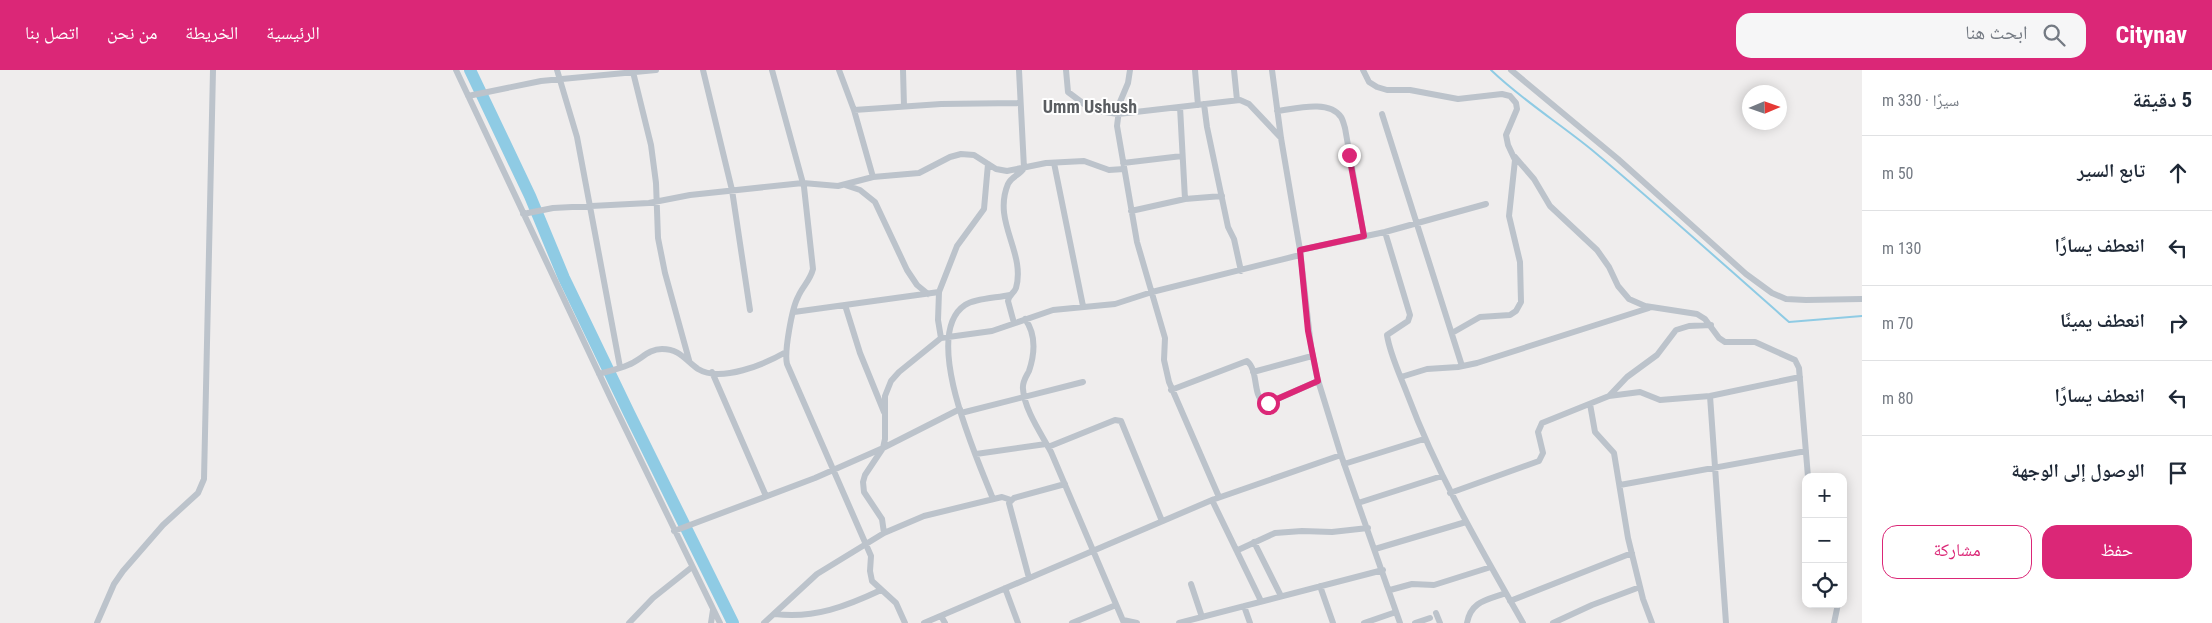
<!DOCTYPE html>
<html lang="ar">
<meta charset="utf-8">
<style>
body{margin:0;font-family:"Roboto Condensed","Noto Naskh Arabic",sans-serif;background:#f6f6f7;color:#1f2937;direction:rtl}
.controls{position:absolute;right:15px;bottom:15px;display:grid;overflow:hidden;border-radius:10px;box-shadow:0 2px 12px #0003}
.controls button{width:45px;height:45px;display:grid;place-items:center;padding:0;border:0;border-bottom:1px solid #e0e1e3;background:#fff;color:#1f2937;font:25px sans-serif}
.compass{position:absolute;left:1742px;top:15px;width:45px;height:45px;border-radius:50%;background:#fff;box-shadow:0 2px 12px #0003;rotate:88deg}
.stop{position:absolute;width:15px;height:15px;margin:-11px;border:4px solid #db2777;border-radius:50%;background:#fff}
.stop.end{background:#db2777;border-color:#fff;box-shadow:0 1px 5px #0008}
.list{margin:0;padding:0;list-style:none}
h2{display:flex;justify-content:space-between;align-items:center;height:65px;margin:0;padding:0 20px;font-size:21px}
h2 small{font-size:16px;font-weight:400;color:#747a83}
.list li{display:grid;grid-template-columns:32px 1fr auto;gap:15px;align-items:center;box-sizing:border-box;height:75px;padding:0 20px;border-top:1px solid #e0e1e3}
.list b{display:block;font-size:19px;white-space:nowrap}
.list em{font-size:16px;font-style:normal;color:#747a83}
.actions{display:flex;gap:10px;padding:15px 20px}
.actions a{flex:1;padding:11px 0;border:1px solid #db2777;border-radius:15px;text-align:center;font-size:18px;color:#db2777}
.actions .main{background:#db2777;color:#fff}
.icon{flex:none;width:28px;height:28px;fill:none;stroke:currentColor;stroke-width:2;stroke-linecap:round;stroke-linejoin:round}
.map{position:relative;flex:none;width:1862px;height:553px;overflow:hidden;direction:ltr}
header{display:flex;align-items:center;gap:30px;box-sizing:border-box;height:70px;padding:0 25px;background:#db2777;color:#fff}
header strong{font-size:24px}
nav{display:flex;gap:28px;margin-inline-start:auto;font-size:18px}
.search{width:350px;height:45px;background:#f6f6f7;display:flex;align-items:center;gap:12px;box-sizing:border-box;padding:0 18px;border-radius:15px;color:#747a83;font-size:19px}
main{display:flex}
aside{flex:1;background:#fff}
.map>svg:first-child{display:block}
</style>
<header>
<strong>Citynav</strong>
<div class="search"><svg class="icon" aria-label="search" viewBox="0 0 24 24"><circle cx="10" cy="10" r="6"/><path d="M15 15l6 6"/></svg>ابحث هنا</div>
<nav><a>الرئيسية</a><a>الخريطة</a><a>من نحن</a><a>اتصل بنا</a></nav>
</header>
<main>
<aside>
<h2>5 دقيقة<small>سيرًا · 330 m</small></h2>
<ul class="list">
<li><svg class="icon" aria-label="ahead" viewBox="0 0 24 24"><path d="M12 20V5M6 11l6-6 6 6"/></svg><div><b>تابع السير</b></div><em>50 m</em></li>
<li><svg class="icon" aria-label="left" viewBox="0 0 24 24"><path d="M17 20v-9H6M10 6l-5 5 5 5"/></svg><div><b>انعطف يسارًا</b></div><em>130 m</em></li>
<li><svg class="icon" aria-label="right" viewBox="0 0 24 24"><path d="M7 20v-9h11M14 6l5 5-5 5"/></svg><div><b>انعطف يمينًا</b></div><em>70 m</em></li>
<li><svg class="icon" aria-label="left" viewBox="0 0 24 24"><path d="M17 20v-9H6M10 6l-5 5 5 5"/></svg><div><b>انعطف يسارًا</b></div><em>80 m</em></li>
<li><svg class="icon" aria-label="arrive" viewBox="0 0 24 24"><path d="M6 21V4h12l-3 4 3 4H6"/></svg><div><b>الوصول إلى الوجهة</b></div></li>
</ul>
<div class="actions"><a class="main">حفظ</a><a>مشاركة</a></div>
</aside>
<div class="map">
<svg width="1862" height="553" viewBox="0 0 1862 553">
<rect width="100%" height="100%" fill="#efeded"/>
<g fill="none" stroke-linecap="round" stroke-linejoin="round">
<path stroke="#8fcbe4" stroke-width="2" d="M1491,0C1522,30 1559,53 1592,80C1659,136 1724,195 1789,252L1862,246"/>
<path stroke="#8fcbe4" stroke-width="12" d="M470,0L530,126L564,208L629,343L733,553"/>
<path stroke="#bcc3cb" stroke-width="6" d="M456,0L611,329L720,553
M557,0L577,67L620,297
M703,0L732,120L750,240
M772,0L804,117L813,199C810,211 802,217 798,227C792,238 784,282 787,294L871,486L870,501L872,511L896,533L905,553
M839,0L854,40L873,107
M903,0L904,36
M1066,0L1068,22L1092,40L1118,44L1240,30L1249,34L1281,68
M1130,0L1128,13L1120,32L1117,56L1137,172L1165,268L1164,290L1169,312L1219,427
M1195,0L1198,35
M1234,0L1237,30
M1272,0L1281,68L1300,180L1311,277L1317,307L1341,385L1400,553
M1363,0L1369,12L1377,17L1387,20H1410L1458,29L1502,24L1510,26L1516,33L1517,39L1506,65L1508,75L1515,90L1509,146L1520,192L1521,232L1516,241L1510,245L1480,247L1452,263
M1511,0L1618,89L1746,204L1772,223L1786,229L1806,230L1862,229
M633,2L651,75L656,113L658,168L665,203L689,290
M468,26L541,11L656,0
M1204,34L1207,57L1228,157L1234,169L1241,201
M1180,37L1185,129
M854,40L941,34L1020,33
M1277,41C1294,39 1329,29 1341,47C1343,50 1344,55 1345,58L1364,166
M1382,44L1462,296
M1515,87L1534,109L1550,136L1597,180L1609,197L1618,216L1629,229L1645,236L1697,244L1705,249L1719,268L1725,272H1755L1795,290L1799,298L1808,407
M1054,93L1083,236
M1123,93L1182,86
M845,115L860,120L875,132L907,200L917,215L928,224
M1131,141L1185,129L1222,126
M523,144L553,138L649,133L690,125L803,113L838,116L873,107L919,103L950,87L961,84L974,85L996,99L1007,101L1046,93L1084,91L1109,100L1124,99
M1385,162L1410,245L1408,251L1387,265C1390,285 1401,307 1408,326C1438,406 1481,479 1523,553
M1300,180L1385,162L1486,134
M845,235L860,283L884,342
M794,242L939,222
M1025,249C1036,264 1035,283 1029,301C1026,307 1022,312 1023,319C1024,339 1042,365 1051,382L1124,553
M1014,253L1008,231C1009,225 1014,223 1016,218C1026,182 992,152 1008,114C1012,106 1020,105 1024,98L1019,0
M941,268L938,250L939,222L957,176L984,139L988,94
M712,302L766,426
M1253,302L1312,286
M599,304C609,301 619,299 628,295C641,290 648,279 662,279C680,279 685,290 698,299C721,313 765,294 786,282
M1401,307L1427,299L1458,297L1477,293L1649,238
M1171,320L1247,291C1259,301 1252,324 1264,333H1268L1318,311
M1609,326L1640,322L1660,330L1710,326L1800,307
M1710,326L1726,553
M1590,334L1595,362L1614,383L1628,468L1643,529L1652,553
M961,343L1083,312
M1048,377L1115,350L1121,351L1162,451
M976,384L1046,374
M1344,394L1424,369
M1620,415L1806,381
M1450,423L1539,391L1543,383L1538,362L1542,353L1609,326L1627,307L1657,285L1676,260L1689,256L1711,255
M993,429C978,390 920,265 965,235C976,228 997,228 1010,225
M1212,430L1261,531
M1358,433L1442,406
M674,461L815,408L883,378L885,369V326L891,311L899,302L941,268L992,261L1053,240L1115,234L1152,222L1300,185
M884,463L882,449L864,422L863,412L865,405L883,378L960,339
M1254,472L1281,526
M1375,479L1466,452
M1238,480L1275,463L1302,461L1332,462L1368,458
M1029,508L1009,433L1014,428L1065,414
M1191,514L1202,547
M1320,516L1333,553
M1005,518L1018,553
M1390,520L1412,514L1434,515L1491,497
M1510,531L1632,483
M1244,536L1250,553
M1436,543L1440,553
M775,544C814,549 847,536 881,520
M941,546L945,553
M1123,550L1137,553
M97,553L114,514L123,501L163,455L198,423L204,409L213,0
M629,553L653,528L692,497
M711,553L713,540
M764,553L817,504L884,463L924,446L1002,427L1011,430
M924,553L1212,430L1341,385
M1072,553L1116,535
M1179,553L1383,500
M1364,553L1396,542
M1415,553L1430,548
M1467,553C1471,531 1487,530 1506,523
M1553,553L1592,535L1640,517
M1834,553L1838,534"/>
</g>
<g fill="none" stroke-linecap="round" stroke-linejoin="round">
<path stroke="#db2777" stroke-width="6" d="M1268,333L1318,311L1308,261L1300,180L1364,166L1349,85"/>
</g>
<g text-anchor="middle" dominant-baseline="central" stroke-width="4" stroke-linejoin="round" paint-order="stroke">
<g font-size="18" font-weight="bold" fill="#5a5d61" stroke="#fff">
<text x="1090" y="36">Umm Ushush</text>
</g>
</g>
</svg>
<div class="controls">
<button>+</button>
<button>−</button>
<button><svg class="icon" aria-label="locate" viewBox="0 0 24 24"><circle cx="12" cy="12" r="6"/><path d="M12 2v4M12 18v4M2 12h4M18 12h4"/></svg></button>
</div>
<svg class="compass" viewBox="-18 -18 36 36"><path d="M0-13l5 13h-10z" fill="#e53935"/><path d="M0 13l5-13h-10z" fill="#747a83"/></svg>
<div class="stop" style="left:1268px;top:333px"></div>
<div class="stop end" style="left:1349px;top:85px"></div>
</div>
</main>
